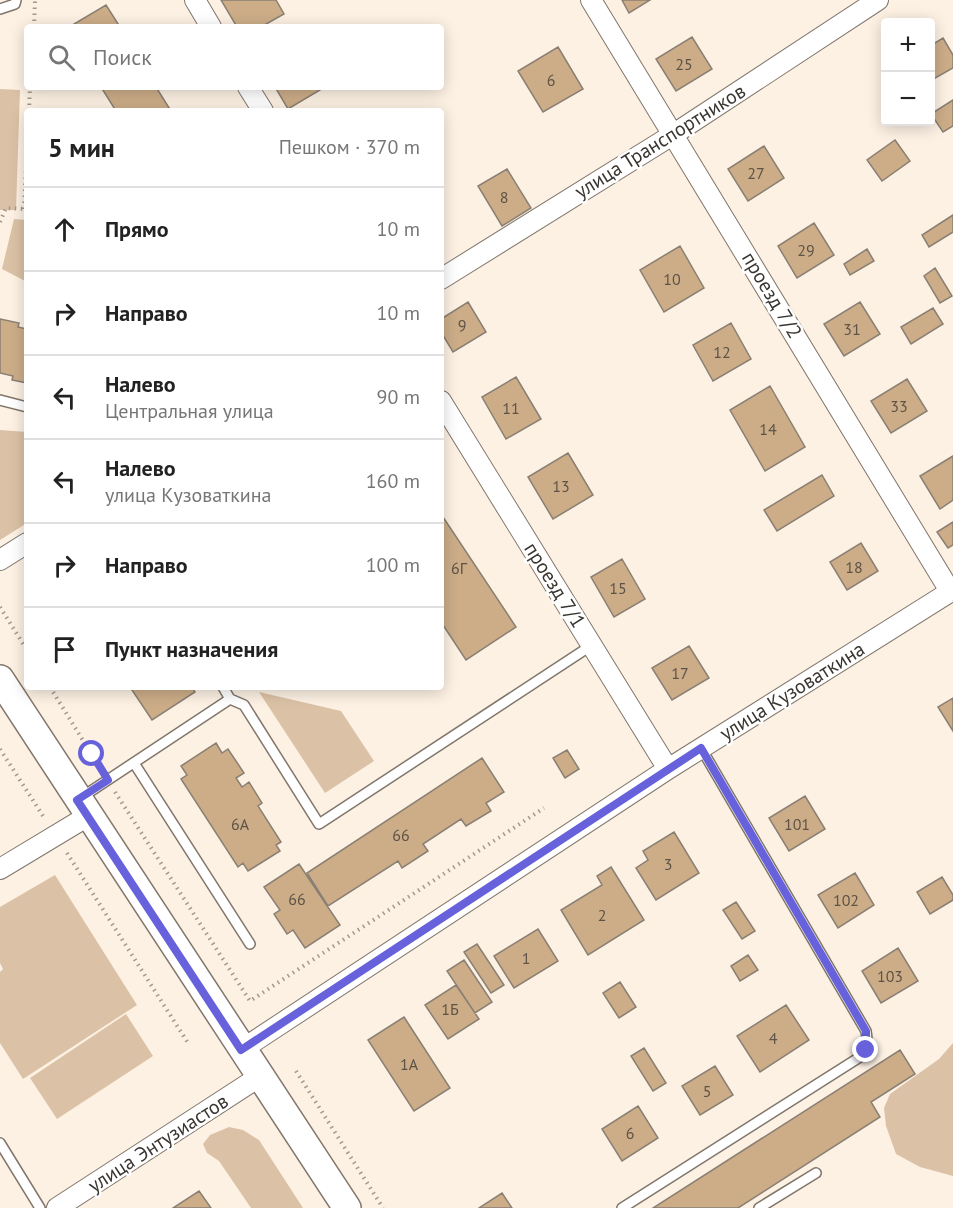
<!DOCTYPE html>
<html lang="ru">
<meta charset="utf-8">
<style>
body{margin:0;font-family:"PT Sans",sans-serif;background:#f2f2f2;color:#222}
.controls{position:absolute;right:18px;top:18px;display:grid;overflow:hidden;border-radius:6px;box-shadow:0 3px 15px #0003}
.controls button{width:54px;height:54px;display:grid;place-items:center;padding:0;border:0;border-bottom:2px solid #e0e0e0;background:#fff;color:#222;font:30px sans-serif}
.stop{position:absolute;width:18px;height:18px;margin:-14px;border:4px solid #6762db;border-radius:50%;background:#fff}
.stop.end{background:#6762db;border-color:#fff;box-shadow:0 2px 6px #0008}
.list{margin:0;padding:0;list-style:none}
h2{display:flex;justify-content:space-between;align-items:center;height:78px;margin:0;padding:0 24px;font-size:26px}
h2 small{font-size:20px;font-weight:400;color:#767676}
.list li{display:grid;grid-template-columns:39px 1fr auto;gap:18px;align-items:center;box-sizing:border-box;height:84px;padding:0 24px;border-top:2px solid #e0e0e0}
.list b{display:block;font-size:22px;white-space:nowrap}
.list p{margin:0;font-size:20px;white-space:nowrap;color:#767676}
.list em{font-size:20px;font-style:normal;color:#767676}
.icon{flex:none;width:33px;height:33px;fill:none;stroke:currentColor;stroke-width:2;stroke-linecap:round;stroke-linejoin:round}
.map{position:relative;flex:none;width:953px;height:1208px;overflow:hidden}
.search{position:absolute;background:#fff;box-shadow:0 3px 15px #0003;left:24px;top:24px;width:420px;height:66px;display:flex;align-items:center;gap:15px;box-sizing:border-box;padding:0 21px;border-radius:6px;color:#767676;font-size:22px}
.panel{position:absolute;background:#fff;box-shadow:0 3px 15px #0003;left:24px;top:108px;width:420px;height:582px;border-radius:6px}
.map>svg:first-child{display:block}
</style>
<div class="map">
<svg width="953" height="1208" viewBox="0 0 953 1208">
<rect width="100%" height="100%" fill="#fdf1e4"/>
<path fill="#dbc2a6" d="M0,89L20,90L16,210H0Z
M14,219L27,220V282L2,269Z
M0,430L27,432V523L0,540Z
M259,692L341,711L374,761L325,793Z
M55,875L137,1005L23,1079L0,1043V972L3,969L0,963V907Z
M126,1014L153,1056L57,1119L30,1078Z
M953,1043V1176L920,1167L896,1154L886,1126L884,1108L890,1094L939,1059Z
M229,1127L243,1130L259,1140L303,1208H251L219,1161L207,1153L203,1144L210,1135Z"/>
<path fill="#ccad88" stroke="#8a7f73" stroke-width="1.5" d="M221,0H276L284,14L261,27H237Z
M622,0H650L629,13Z
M106,5L120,27H69Z
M692,37L712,69L676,91L656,59Z
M943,38L953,55V68L930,81V46Z
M558,47L583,89L543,112L518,71Z
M101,87H156L171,111H116Z
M275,87H325L288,109Z
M953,100V126L943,132L931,114Z
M895,140L910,161L882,181L867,160Z
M764,146L784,178L748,201L728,169Z
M507,169L531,208L502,226L478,186Z
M953,215V232L929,247L922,235Z
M814,223L834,255L797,278L778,246Z
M680,246L704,288L664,312L640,270Z
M867,249L874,261L850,275L844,264Z
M935,268L952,296L940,303L924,276Z
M468,302L486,332L453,352L441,332V319Z
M860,302L880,334L844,356L824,324Z
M933,308L943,324L911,344L901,327Z
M0,319L19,323L18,327L27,329V383L12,380L13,376L0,373Z
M731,323L751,359L713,381L693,345Z
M516,377L541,419L506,439L482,397Z
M907,379L927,411L891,433L871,401Z
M770,386L805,447L765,471L730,410Z
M568,453L593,495L553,519L528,477Z
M953,456V500L940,509L920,476Z
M822,475L834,496L777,531L764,510Z
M441,514L516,627L466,660L441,622Z
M953,522V545L948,548L937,532Z
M861,543L878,571L847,590L830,562Z
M622,559L645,599L614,617L591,577Z
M689,646L709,678L672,700L652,668Z
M130,687H192L195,692L152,720Z
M953,698V731L938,707Z
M216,743L222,753L228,749L244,773L236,778L242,787L249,782L262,803L258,806L281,842L276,845L280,851L248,871L243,863L238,867L181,779L187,775L181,766Z
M567,750L579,769L565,778L553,758Z
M482,758L504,792L486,803L491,811L466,826L461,819L423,844L428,851L402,868L398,861L328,906L307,873Z
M805,796L825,829L789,851L769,818Z
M674,832L699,873L656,900L636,868L648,860L643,851Z
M299,864L340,925L305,948L293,930L287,934L274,914L280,910L264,887Z
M611,867L644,920L588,955L561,910L602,885L597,876Z
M855,873L874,905L838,928L818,895Z
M942,877L953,895V900L930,914L917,892Z
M736,902L755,931L742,939L723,910Z
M538,929L558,961L514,988L494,956Z
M477,944L504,985L491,993L464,952Z
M898,948L918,981L881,1003L862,971Z
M748,955L758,970L740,981L731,966Z
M464,960L492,1002L475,1013L447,971Z
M620,982L636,1007L619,1018L603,993Z
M456,985L479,1019L448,1039L425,1005Z
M786,1005L809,1040L760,1072L737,1036Z
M404,1017L450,1088L414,1111L368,1040Z
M644,1048L666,1083L653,1091L631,1056Z
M900,1050L915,1074L871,1102L880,1117L738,1208H653Z
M715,1066L733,1095L700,1115L682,1086Z
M638,1106L658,1138L622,1161L602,1129Z
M199,1191L211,1208H173Z
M502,1193L512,1208H479Z"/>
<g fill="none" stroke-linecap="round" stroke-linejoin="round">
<g stroke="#81766b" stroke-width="12">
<path id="lane" d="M0,9L15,4L16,0
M0,400L27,407
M223,687L230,699
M134,763L250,944
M82,797L230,699L244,705L319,824L592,645
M0,1143L40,1208
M622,1208L860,1057C867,1048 868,1042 866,1031L701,748
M759,1208L816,1173"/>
</g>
<g stroke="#81766b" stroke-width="22">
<path id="street" d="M195,0L211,27
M591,0L950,591
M248,87L263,111
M441,279L674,134L878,0
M441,401L668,769
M0,560L27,543
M0,869L88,816
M241,1050L668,769L953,590
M57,1208L259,1077"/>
</g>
<g stroke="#81766b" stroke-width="30">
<path id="secondary" d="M0,679L347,1208"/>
</g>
<path stroke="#a19990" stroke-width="4" stroke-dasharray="1.5 4.5" stroke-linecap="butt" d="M34,27L35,0
M29,111L30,87
M24,209L27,147
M0,222L6,208L27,209
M0,607L27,650
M50,687L100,768
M0,749L45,819
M115,792L250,1001L544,808
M67,853L188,1043
M296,1071L383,1208"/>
<use href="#lane" stroke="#fff" stroke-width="9"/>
<use href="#street" stroke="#fff" stroke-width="20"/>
<use href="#secondary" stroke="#fff" stroke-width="27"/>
</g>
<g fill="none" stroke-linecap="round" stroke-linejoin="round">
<path stroke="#6762db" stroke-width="8" d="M92,754L108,780L77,800L241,1050L701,748L866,1031V1050"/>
</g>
<g text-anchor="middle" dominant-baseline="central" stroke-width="5" stroke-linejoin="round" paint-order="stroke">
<g font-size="16" fill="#5e5346">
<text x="684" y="64">25</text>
<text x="551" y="80">6</text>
<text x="756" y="173">27</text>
<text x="504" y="197">8</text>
<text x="806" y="250">29</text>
<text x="672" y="279">10</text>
<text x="462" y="325">9</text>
<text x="852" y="329">31</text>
<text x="722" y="352">12</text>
<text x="899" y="406">33</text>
<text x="511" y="408">11</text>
<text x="768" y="429">14</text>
<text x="561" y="486">13</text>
<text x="854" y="567">18</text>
<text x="459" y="568">6Г</text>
<text x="618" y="588">15</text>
<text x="680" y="673">17</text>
<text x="240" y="824">6А</text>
<text x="797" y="824">101</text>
<text x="401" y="835">66</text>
<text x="668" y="864">3</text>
<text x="297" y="899">66</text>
<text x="846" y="900">102</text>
<text x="602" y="915">2</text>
<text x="526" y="958">1</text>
<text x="890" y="976">103</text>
<text x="450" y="1009">1Б</text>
<text x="773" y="1038">4</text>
<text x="409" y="1064">1А</text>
<text x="707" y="1091">5</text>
<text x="630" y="1133">6</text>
</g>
<g font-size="20" fill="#393530" stroke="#fff">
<text transform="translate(660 141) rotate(-32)">улица Транспортников</text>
<text transform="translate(772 295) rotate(59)">проезд 7/2</text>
<text transform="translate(555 585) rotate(58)">проезд 7/1</text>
<text transform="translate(792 691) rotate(-32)">улица Кузоваткина</text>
<text transform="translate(158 1143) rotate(-33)">улица Энтузиастов</text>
</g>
</g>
</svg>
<div class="controls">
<button>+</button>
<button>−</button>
</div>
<div class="stop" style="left:92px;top:754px"></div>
<div class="stop end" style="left:866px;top:1050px"></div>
<div class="search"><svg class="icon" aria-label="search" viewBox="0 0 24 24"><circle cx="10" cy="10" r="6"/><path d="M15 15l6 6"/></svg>Поиск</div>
<section class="panel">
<h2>5 мин<small>Пешком · 370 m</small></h2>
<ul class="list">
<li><svg class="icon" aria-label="ahead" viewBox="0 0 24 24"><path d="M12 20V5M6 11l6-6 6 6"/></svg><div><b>Прямо</b></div><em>10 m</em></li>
<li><svg class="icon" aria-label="right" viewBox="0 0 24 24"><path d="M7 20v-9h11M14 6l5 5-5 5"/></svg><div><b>Направо</b></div><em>10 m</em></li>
<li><svg class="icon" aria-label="left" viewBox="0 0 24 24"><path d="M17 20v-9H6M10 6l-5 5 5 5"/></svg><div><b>Налево</b><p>Центральная улица</p></div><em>90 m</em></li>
<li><svg class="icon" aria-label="left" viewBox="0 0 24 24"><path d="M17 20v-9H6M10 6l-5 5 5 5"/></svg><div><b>Налево</b><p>улица Кузоваткина</p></div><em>160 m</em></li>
<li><svg class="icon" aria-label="right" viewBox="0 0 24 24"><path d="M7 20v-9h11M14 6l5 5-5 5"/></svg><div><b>Направо</b></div><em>100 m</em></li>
<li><svg class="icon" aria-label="arrive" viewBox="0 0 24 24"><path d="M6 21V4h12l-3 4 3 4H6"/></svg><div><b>Пункт назначения</b></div></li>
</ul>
</section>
</div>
